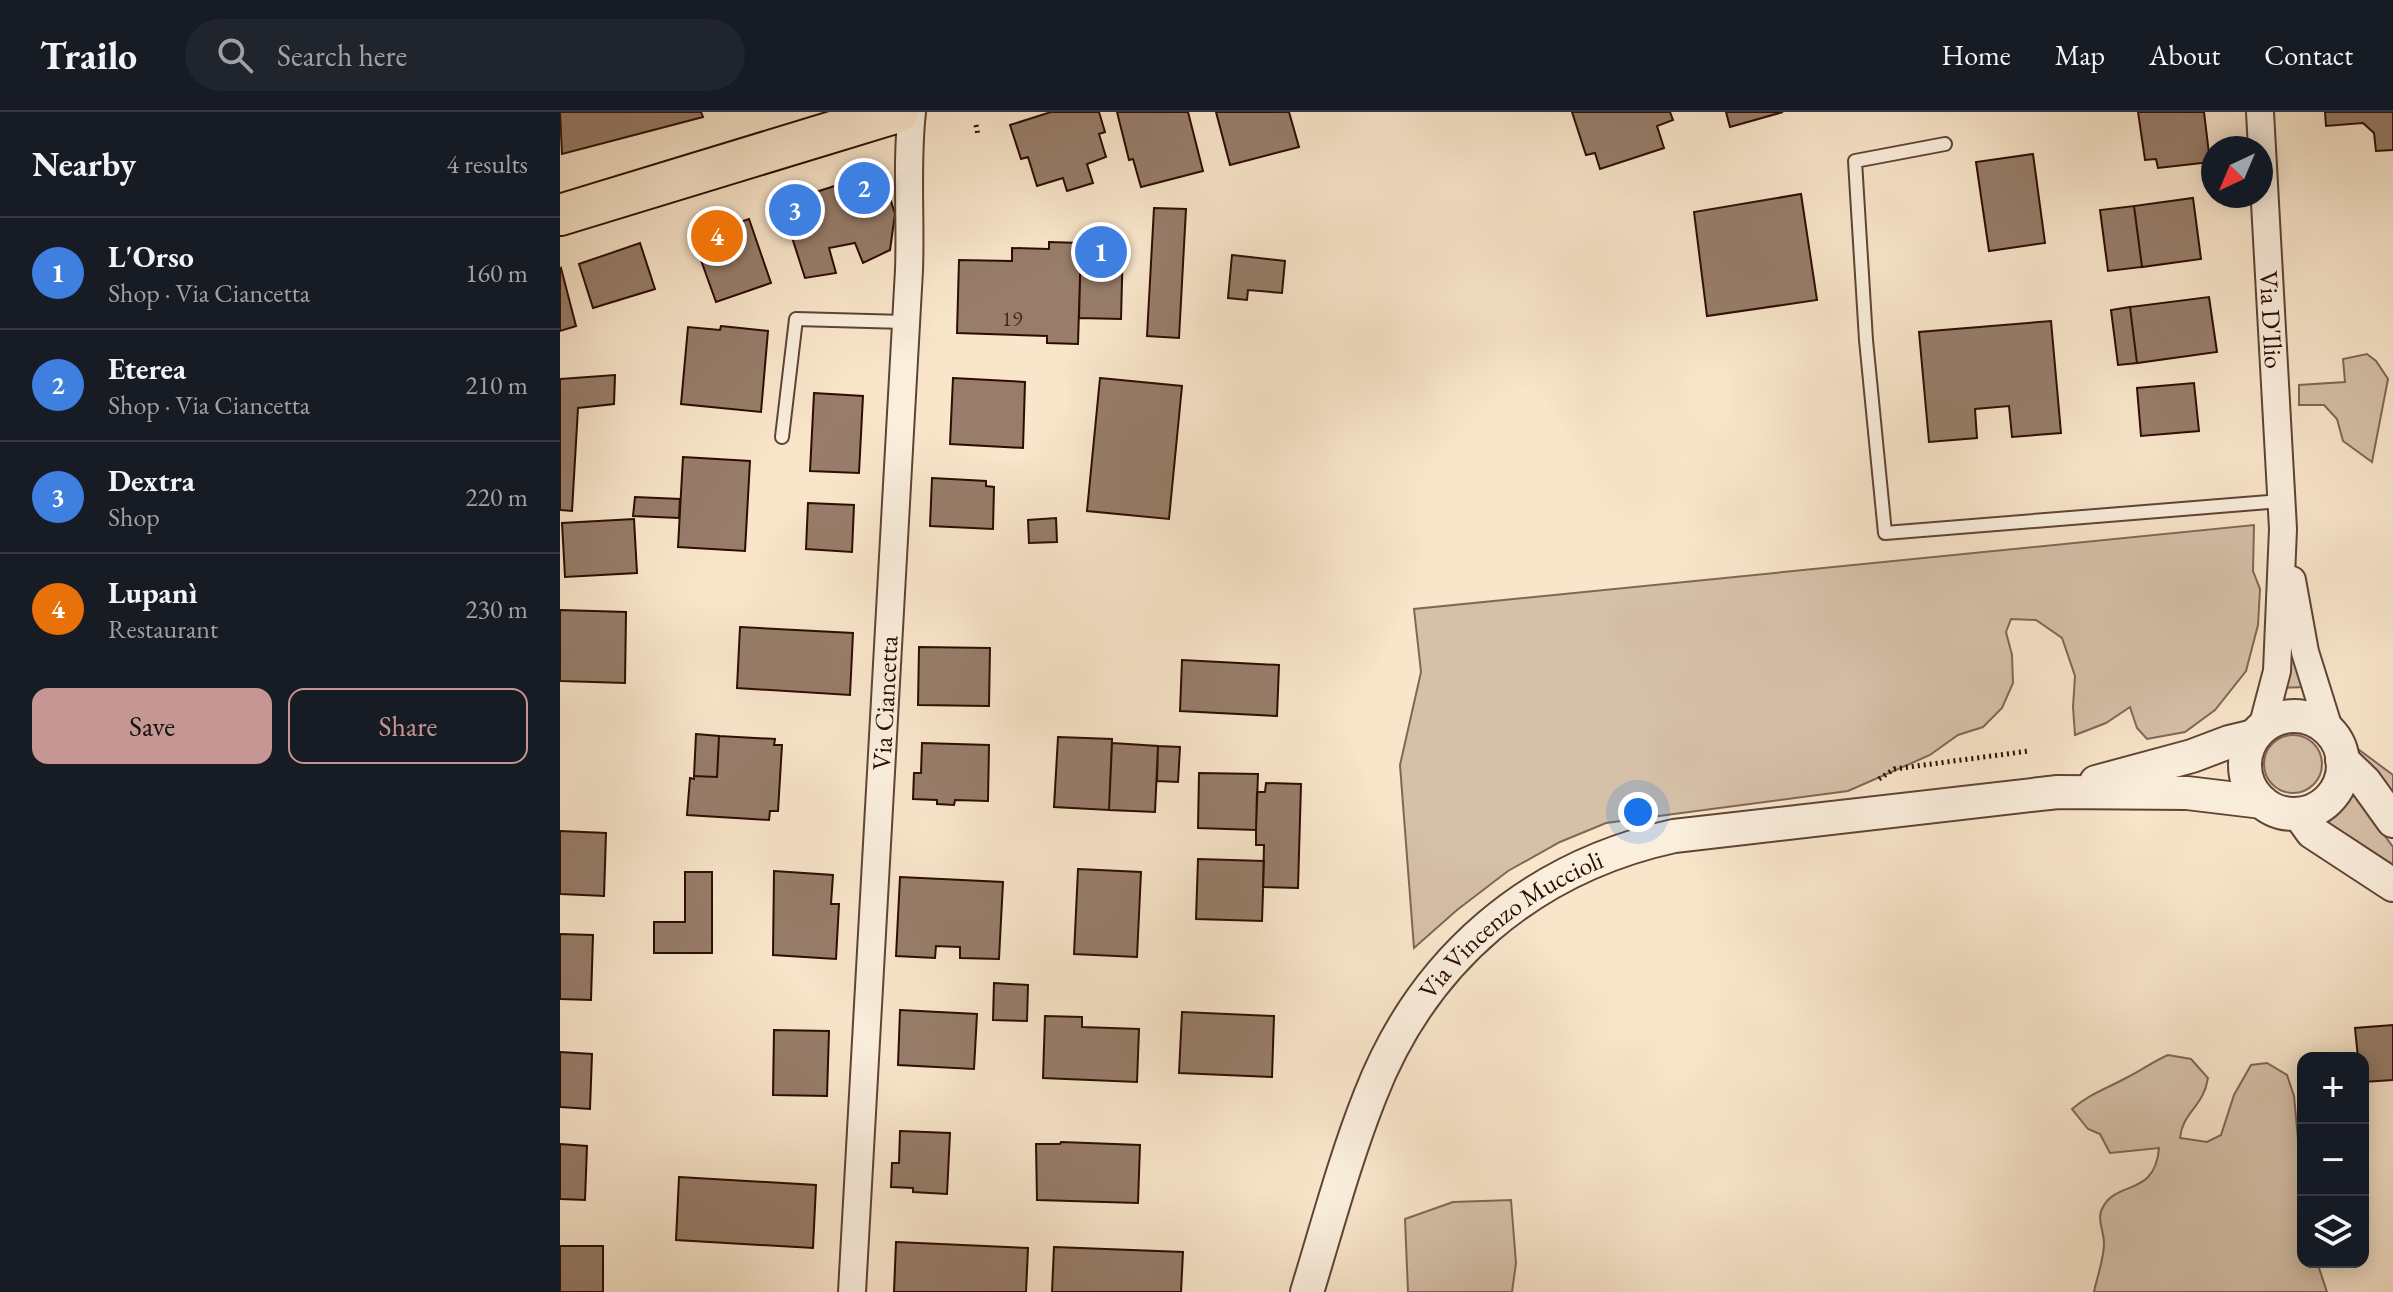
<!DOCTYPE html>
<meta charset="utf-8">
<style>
body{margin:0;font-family:"EB Garamond",serif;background:#20242c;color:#f1f3f6}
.controls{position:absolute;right:24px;bottom:24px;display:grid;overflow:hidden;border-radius:16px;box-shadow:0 4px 20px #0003}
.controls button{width:72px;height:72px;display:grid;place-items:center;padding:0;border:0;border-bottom:2px solid #363941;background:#171b24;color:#f1f3f6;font:40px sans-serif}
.compass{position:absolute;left:1641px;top:24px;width:72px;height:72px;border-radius:50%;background:#171b24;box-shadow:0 4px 20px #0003;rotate:224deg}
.you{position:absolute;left:1078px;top:700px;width:28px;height:28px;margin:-20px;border:6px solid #fff;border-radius:50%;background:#1a73e8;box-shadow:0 0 0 12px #1a73e833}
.badge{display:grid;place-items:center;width:52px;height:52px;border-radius:50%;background:#c59692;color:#fff;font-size:26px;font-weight:700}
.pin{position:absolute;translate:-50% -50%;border:4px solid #fff;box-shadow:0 2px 8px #0006}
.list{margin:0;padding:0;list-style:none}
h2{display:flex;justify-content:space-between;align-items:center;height:104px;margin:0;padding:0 32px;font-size:34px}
h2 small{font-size:26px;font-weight:400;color:#9ea1a6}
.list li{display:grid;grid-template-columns:52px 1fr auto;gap:24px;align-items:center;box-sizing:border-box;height:112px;padding:0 32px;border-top:2px solid #363941}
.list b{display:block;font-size:30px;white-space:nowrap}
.list p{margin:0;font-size:26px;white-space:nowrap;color:#9ea1a6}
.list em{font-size:26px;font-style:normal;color:#9ea1a6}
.actions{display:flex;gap:16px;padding:24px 32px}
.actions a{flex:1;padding:18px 0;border:2px solid #c59692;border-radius:16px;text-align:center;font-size:28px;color:#c59692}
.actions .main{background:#c59692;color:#111}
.icon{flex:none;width:44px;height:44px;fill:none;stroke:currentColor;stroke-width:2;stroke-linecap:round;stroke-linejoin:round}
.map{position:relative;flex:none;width:1833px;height:1180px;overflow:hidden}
header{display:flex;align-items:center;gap:48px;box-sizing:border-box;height:112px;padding:0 40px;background:#171b24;border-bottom:2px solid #363941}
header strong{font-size:38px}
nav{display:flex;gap:44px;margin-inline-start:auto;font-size:28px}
.search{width:560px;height:72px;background:#20242c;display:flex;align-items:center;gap:20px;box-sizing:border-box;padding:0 28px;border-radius:44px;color:#9ea1a6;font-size:30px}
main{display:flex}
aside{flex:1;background:#171b24}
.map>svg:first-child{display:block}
</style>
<header>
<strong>Trailo</strong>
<div class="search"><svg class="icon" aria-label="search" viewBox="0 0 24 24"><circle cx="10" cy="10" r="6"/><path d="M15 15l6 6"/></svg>Search here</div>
<nav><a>Home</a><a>Map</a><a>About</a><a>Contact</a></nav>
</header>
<main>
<aside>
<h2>Nearby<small>4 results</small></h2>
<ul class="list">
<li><span class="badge" style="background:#3f7fe0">1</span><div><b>L'Orso</b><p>Shop · Via Ciancetta</p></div><em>160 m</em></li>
<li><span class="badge" style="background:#3f7fe0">2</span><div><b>Eterea</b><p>Shop · Via Ciancetta</p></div><em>210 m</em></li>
<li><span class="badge" style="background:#3f7fe0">3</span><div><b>Dextra</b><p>Shop</p></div><em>220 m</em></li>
<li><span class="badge" style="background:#e8710a">4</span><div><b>Lupanì</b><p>Restaurant</p></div><em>230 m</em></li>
</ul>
<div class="actions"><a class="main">Save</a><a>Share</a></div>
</aside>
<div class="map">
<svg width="1833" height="1180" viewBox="0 0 1833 1180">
<rect width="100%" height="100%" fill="#f8e5ca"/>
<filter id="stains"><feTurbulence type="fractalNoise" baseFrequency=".0025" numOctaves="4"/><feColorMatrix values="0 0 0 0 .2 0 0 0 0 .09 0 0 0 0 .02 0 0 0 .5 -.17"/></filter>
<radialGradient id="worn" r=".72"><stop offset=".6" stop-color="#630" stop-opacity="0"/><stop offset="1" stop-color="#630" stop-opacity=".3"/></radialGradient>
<path fill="#d5c0a8" stroke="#816655" stroke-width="2" d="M1807,242L1816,249L1828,267L1812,350L1783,329L1777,307L1764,293H1739V273L1785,270L1783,247Z
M1694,413L1693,459L1700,477L1698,513L1686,559L1655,598L1625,620L1587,627L1577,616L1570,595L1546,611L1515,623L1513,595L1515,564L1502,526L1476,508L1451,507L1446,520L1452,543L1453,571L1442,596L1423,615L1398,623L1370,643L1288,679L1046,711L1000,730L948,759L897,798L854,836L840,653L861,560L854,497Z
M1729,512L1743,575L1720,576Z
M1704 652a29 29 0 1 1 58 0a29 29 0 1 1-58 0Z
M1794,634L1833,663V690Z
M1794,682L1833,735V763L1763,714Z
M1608,943L1631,947L1648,966C1644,994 1622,1001 1620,1026L1647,1030L1661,1023L1674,983L1691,953L1707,951L1727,963L1734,984L1743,1081V1150H1757L1767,1180H1534C1537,1164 1544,1148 1544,1131C1544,1119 1536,1106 1543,1095C1557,1068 1595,1085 1599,1036L1550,1041L1540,1022L1528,1017L1512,997C1529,982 1548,976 1568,965C1582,958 1594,949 1608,943Z
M951,1088L956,1151L952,1180H848L845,1107L893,1090Z"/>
<path fill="#977d6a" stroke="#2d0d02" stroke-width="2" d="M0,0H141L143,5L2,42Z
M491,0H539L545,20L539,22L546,45L527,52L533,71L507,79L503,66L477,74L468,45L461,47L450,13Z
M557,0H628L643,59L581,75L573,47L569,48Z
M656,0H729L739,35L670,53Z
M1012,0H1110L1113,8L1097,14L1104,36L1040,57L1035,41L1026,43Z
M1166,0H1223L1170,15Z
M1578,0H1644L1650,50L1598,56L1596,47L1585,48Z
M1765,0H1833V38L1816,39L1814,21L1803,11L1766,14Z
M1473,42L1485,131L1429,139L1416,50Z
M322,59L335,102L330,138L303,151L295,131L269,136L276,161L245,166L221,91Z
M1241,82L1257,188L1147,204L1134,100Z
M1633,86L1641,147L1582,155L1574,94Z
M1574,94L1582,155L1548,159L1540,98Z
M594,96L626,97L619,226L587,224Z
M189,107L211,171L156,190L133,126Z
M489,130L521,131L518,232L487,231V224L397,221L399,148L452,149V136L489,137Z
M80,131L95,177L33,196L19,152Z
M521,131L563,132L561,207L519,206Z
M672,143L725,149L722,181L688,178L687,188L668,186Z
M1,156L16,214L0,219V157Z
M1649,185L1657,240L1577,251L1570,195Z
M1570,195L1577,251L1558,253L1551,198Z
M1491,209L1501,321L1452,325L1449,294L1415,297L1417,326L1369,330L1359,220Z
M161,214L208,219L201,300L121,292L128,215L160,218Z
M55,263L54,292L18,296L12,399L0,398V267Z
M393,266L465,270L463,336L390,332Z
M540,266L622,274L609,407L527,399Z
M1634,271L1639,319L1581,324L1577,276Z
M254,281L303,284L299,361L250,359Z
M123,345L190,349L185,439L118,435Z
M372,366L426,369V374L434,375L433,417L370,414Z
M75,385L120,387L119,406L73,404Z
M248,391L294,393L292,440L246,437Z
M496,406L497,430L469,431L468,408Z
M74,407L77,461L5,465L2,411Z
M0,498L66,500L65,571L0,569Z
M180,515L293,521L290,583L177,576Z
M359,535L430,536L429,594L358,593Z
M622,548L719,553L717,604L620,599Z
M136,622L159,624L157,665L134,664Z
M159,624L215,627L214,633H222L218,699H210L209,708L127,703L130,666L134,667V664L157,665Z
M498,625L552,627L549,698L494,695Z
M362,631L429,633L428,689L395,688L394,693L377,692V688L353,687L354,661H361Z
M552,631L598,634L595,700L549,698Z
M598,634L620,635L618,670L597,669Z
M639,661L698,662L696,718L638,716Z
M706,671L741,672L738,776L703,775L704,733H696V718L697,680H705Z
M0,719L46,721L44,784L0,782Z
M638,747L704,749L702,809L636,807Z
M518,757L581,760L577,845L514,842Z
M214,759L273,763L271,792H279L276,847L213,843Z
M125,760H152V841H94V810H125Z
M340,765L443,770L439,847L400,846V835L376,834L375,846L336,844Z
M0,822L33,823L31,888L0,887Z
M434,871L468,873L467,909L433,908Z
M340,898L417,902L414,957L338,953Z
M622,900L714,904L712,965L619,961Z
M485,904L522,905V915L579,917L577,970L483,966Z
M1833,913V968L1803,970V946H1798L1795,916Z
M214,918L269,919L267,984L213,983Z
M0,940L32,942L30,997L0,995Z
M340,1019L390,1021L387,1082L353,1080V1076L331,1075L332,1051H339Z
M501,1030L580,1033L578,1091L477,1088L476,1032H500Z
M0,1032L27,1034L25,1088L0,1087Z
M119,1065L256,1073L253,1136L116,1128Z
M336,1130L468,1136L466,1180H334Z
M0,1134H43V1180H0Z
M494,1135L623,1140L621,1180H492Z"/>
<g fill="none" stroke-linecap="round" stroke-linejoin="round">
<g stroke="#604334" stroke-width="16">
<path id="service" d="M1385,32L1295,49L1306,228L1325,421L1721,389
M222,325L236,207L345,210"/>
</g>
<g stroke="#604334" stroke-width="30">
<g id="minor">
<path id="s1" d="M1700,0L1723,417L1717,559L1702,616"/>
<path d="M1732,468L1745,540L1770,620"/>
<path id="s2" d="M292,1180L349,158C351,105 346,52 352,0"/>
</g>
</g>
<g stroke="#604334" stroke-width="36">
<g id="tertiary">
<circle cx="1734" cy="653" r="49"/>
<path d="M1782,648L1805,670L1833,709"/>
<path d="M1536,670L1632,644L1669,630L1694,624"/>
<path d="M1739,702L1752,720L1833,773"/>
<path id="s3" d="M747,1180C767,1115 785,1047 810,984C863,847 972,755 1114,724L1498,680L1627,681L1702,690"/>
</g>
</g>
<g stroke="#2d0d02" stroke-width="44">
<path id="primary" d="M0,103L338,0"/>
</g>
<path stroke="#2d0d02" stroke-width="5" stroke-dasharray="2 4" stroke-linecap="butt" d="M416,13L418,23
M1319,667L1334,657L1469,639"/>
<use href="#service" stroke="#faeedd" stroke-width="12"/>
<use href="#minor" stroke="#faeedd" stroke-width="26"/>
<use href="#tertiary" stroke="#faeedd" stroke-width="32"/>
<use href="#primary" stroke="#f8e5ca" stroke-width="40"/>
</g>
<g text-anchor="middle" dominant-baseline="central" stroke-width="6" stroke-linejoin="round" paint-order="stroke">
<g font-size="22" fill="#48291c">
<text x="452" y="206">19</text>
</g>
<g font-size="26" fill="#2d0d02" stroke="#faeedd">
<text stroke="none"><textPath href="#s1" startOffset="208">Via D'Ilio</textPath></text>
<text stroke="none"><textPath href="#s2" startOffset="590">Via Ciancetta</textPath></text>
<text stroke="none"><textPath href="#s3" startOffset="434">Via Vincenzo Muccioli</textPath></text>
</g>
</g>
<rect width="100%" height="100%" filter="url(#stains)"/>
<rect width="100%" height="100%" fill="url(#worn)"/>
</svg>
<div class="controls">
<button>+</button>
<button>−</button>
<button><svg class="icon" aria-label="layers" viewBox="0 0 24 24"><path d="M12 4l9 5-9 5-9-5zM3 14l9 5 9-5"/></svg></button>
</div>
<svg class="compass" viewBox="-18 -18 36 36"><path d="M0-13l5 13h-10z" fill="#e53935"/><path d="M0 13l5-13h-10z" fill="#9ea1a6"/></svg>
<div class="you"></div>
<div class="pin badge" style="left:541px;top:140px;background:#3f7fe0">1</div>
<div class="pin badge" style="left:304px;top:76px;background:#3f7fe0">2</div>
<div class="pin badge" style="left:235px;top:98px;background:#3f7fe0">3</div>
<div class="pin badge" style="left:157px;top:124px;background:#e8710a">4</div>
</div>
</main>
